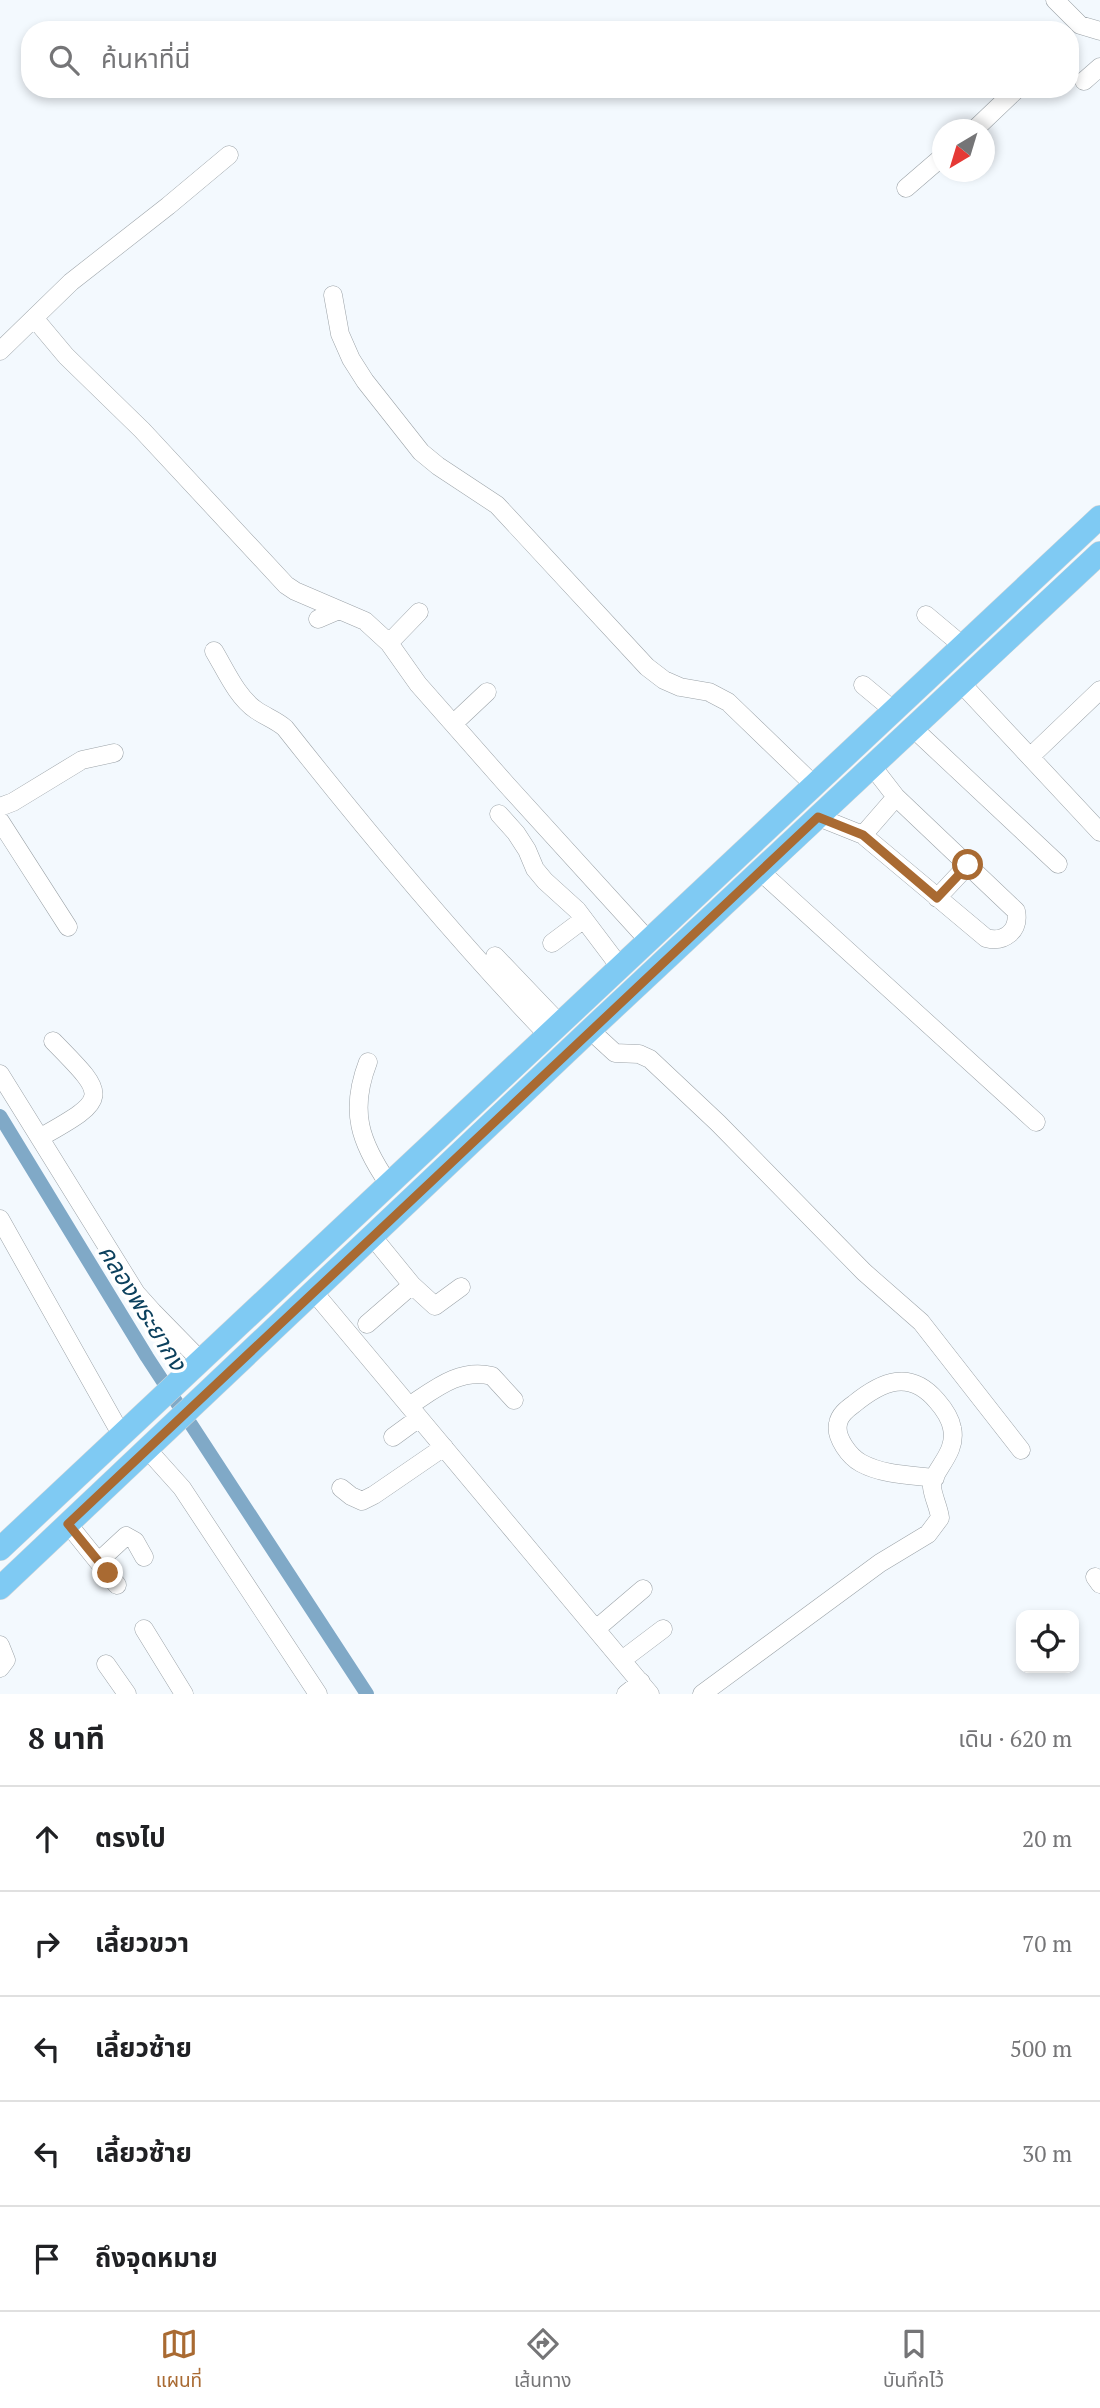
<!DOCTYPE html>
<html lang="th">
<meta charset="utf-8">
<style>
body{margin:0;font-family:"PT Serif","Noto Sans Thai",serif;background:#f2f2f2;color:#202124}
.controls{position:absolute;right:21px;bottom:21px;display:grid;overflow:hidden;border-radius:14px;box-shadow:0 4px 10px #0003}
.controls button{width:63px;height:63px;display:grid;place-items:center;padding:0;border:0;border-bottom:2px solid #e0e0e0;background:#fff;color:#202124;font:35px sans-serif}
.compass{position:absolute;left:932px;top:119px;width:63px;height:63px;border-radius:50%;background:#fff;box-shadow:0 4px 10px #0003;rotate:218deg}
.stop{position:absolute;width:21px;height:21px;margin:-16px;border:5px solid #a96a32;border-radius:50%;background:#fff}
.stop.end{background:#a96a32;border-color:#fff;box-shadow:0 2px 7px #0008}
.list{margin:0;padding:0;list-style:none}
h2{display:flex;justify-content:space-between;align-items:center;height:91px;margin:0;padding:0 28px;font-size:30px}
h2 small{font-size:23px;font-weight:400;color:#757577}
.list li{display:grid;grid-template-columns:46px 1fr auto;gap:21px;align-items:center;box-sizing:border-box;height:105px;padding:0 28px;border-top:2px solid #e0e0e0}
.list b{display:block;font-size:26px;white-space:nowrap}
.list em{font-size:23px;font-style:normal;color:#757577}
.icon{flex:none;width:38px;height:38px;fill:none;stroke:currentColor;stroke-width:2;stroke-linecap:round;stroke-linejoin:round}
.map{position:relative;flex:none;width:1100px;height:1694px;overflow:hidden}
.search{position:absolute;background:#fff;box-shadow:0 4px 10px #0003;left:21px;right:21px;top:21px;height:77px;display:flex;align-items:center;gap:18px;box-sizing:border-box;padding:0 24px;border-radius:28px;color:#757577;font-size:26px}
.sheet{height:616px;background:#fff}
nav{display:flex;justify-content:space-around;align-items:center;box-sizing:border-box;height:98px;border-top:2px solid #e0e0e0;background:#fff;font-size:19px;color:#757577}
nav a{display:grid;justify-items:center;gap:4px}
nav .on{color:#a96a32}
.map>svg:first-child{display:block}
</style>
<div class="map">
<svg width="1100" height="1694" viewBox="0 0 1100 1694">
<rect width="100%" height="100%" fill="#f3f9fe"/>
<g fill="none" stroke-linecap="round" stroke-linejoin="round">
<path stroke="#80a9c7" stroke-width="14" d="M0,1116L147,1357L367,1694"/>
<g stroke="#9ca3a8" stroke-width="19">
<path id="minor" d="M1055,0L1080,25L1100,31
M1084,81L1100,67
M974,130L1017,89
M906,188L942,157
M333,295L340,334L351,359L365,381L421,452L438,466L497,505L647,667L664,680L680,687L709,692L728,702L814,785
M35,319L66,356L142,430L286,585L295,591L365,621L389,643L418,684L507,785L648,940
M0,351L71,282L168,206L229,155
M926,615L963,646
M318,619L339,610
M389,643L419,612
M214,651C226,671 237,697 256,710C266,717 276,720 285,728C368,833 454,937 547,1034
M961,683L1100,832
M863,685L893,710
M453,724L487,692
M913,728L1058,864
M1030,757L1100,690
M0,807L13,802L82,760L114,753
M499,814L516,833L527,850L535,869L545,881L577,910L620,967
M818,817L863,835L986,938C1004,943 1020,931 1016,911L896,797L872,766
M0,821L68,927
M863,835L896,797
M761,872L1036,1122
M937,898L968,865
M552,943L584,919
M495,956L559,1023
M590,1030L615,1053L639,1054L650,1059L718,1123L864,1272L921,1322L1021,1450
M368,1062C349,1111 360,1142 388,1183
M0,1074L136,1293L153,1312L200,1360
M41,1137C111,1098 107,1096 53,1041
M0,1219L121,1434
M412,1285L435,1306L461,1287
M313,1291L650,1694
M367,1324L412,1285L372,1236
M409,1406C435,1389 459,1368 492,1376L514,1400
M393,1437L419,1418
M147,1449L182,1488L318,1694
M341,1488L351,1496L362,1501L374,1495L444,1447
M68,1524L117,1585
M99,1561L126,1536L135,1541L144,1557
M1095,1577L1100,1584
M144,1629L184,1694
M596,1629L643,1589
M0,1645L6,1660L0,1668
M622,1660L663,1629
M106,1664L127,1694
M626,1694L641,1682
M702,1694L880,1563L928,1534L940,1518C939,1508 933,1497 932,1487C931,1471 958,1454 952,1428C950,1417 944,1409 937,1401C910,1369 882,1381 854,1404C847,1409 839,1415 838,1424C835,1438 850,1457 861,1463C883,1475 911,1475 935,1478"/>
</g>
<g stroke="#d5d6d6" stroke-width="24">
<path id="major" d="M0,1549L1100,517
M0,1588L590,1030L1100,553"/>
</g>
<use href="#minor" stroke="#fff" stroke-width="18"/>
<use href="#major" stroke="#7fcaf3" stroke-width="23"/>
</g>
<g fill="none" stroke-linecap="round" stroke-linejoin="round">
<path stroke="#a96a32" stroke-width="9" d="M108,1573L68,1524L818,817L863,835L937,898L968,865"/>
</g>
<g text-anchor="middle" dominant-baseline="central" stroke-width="7" stroke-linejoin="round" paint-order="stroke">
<g font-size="24" font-style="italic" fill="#0b405d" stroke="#fff">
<text transform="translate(143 1307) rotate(58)">คลองพระยากง</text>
</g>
</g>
</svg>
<div class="controls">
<button><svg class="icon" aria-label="locate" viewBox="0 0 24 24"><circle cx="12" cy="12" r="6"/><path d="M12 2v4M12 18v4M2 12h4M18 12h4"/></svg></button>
</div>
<svg class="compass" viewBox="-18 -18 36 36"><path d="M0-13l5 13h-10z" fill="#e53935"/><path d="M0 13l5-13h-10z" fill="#757577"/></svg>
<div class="stop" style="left:968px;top:865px"></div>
<div class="stop end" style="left:108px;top:1573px"></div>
<div class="search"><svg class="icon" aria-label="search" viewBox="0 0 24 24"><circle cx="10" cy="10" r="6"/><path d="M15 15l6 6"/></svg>ค้นหาที่นี่</div>
</div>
<section class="sheet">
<h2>8 นาที<small>เดิน · 620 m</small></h2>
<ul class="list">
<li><svg class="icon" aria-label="ahead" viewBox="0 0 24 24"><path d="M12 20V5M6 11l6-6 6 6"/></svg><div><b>ตรงไป</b></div><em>20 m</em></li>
<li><svg class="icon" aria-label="right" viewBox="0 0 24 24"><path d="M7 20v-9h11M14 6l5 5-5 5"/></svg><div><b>เลี้ยวขวา</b></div><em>70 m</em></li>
<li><svg class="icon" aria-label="left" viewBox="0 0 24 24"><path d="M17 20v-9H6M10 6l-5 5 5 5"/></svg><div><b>เลี้ยวซ้าย</b></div><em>500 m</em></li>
<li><svg class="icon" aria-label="left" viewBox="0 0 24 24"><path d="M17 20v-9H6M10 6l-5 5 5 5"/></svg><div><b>เลี้ยวซ้าย</b></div><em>30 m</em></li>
<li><svg class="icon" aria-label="arrive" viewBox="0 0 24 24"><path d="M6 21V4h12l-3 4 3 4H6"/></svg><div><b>ถึงจุดหมาย</b></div></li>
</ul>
</section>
<nav>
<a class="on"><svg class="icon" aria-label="map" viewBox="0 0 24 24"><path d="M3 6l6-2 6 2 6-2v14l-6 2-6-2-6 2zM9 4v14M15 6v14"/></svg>แผนที่</a>
<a><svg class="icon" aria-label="directions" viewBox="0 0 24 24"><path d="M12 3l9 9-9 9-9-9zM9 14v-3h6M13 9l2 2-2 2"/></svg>เส้นทาง</a>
<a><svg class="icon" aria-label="saved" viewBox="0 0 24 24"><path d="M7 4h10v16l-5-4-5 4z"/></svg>บันทึกไว้</a>
</nav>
